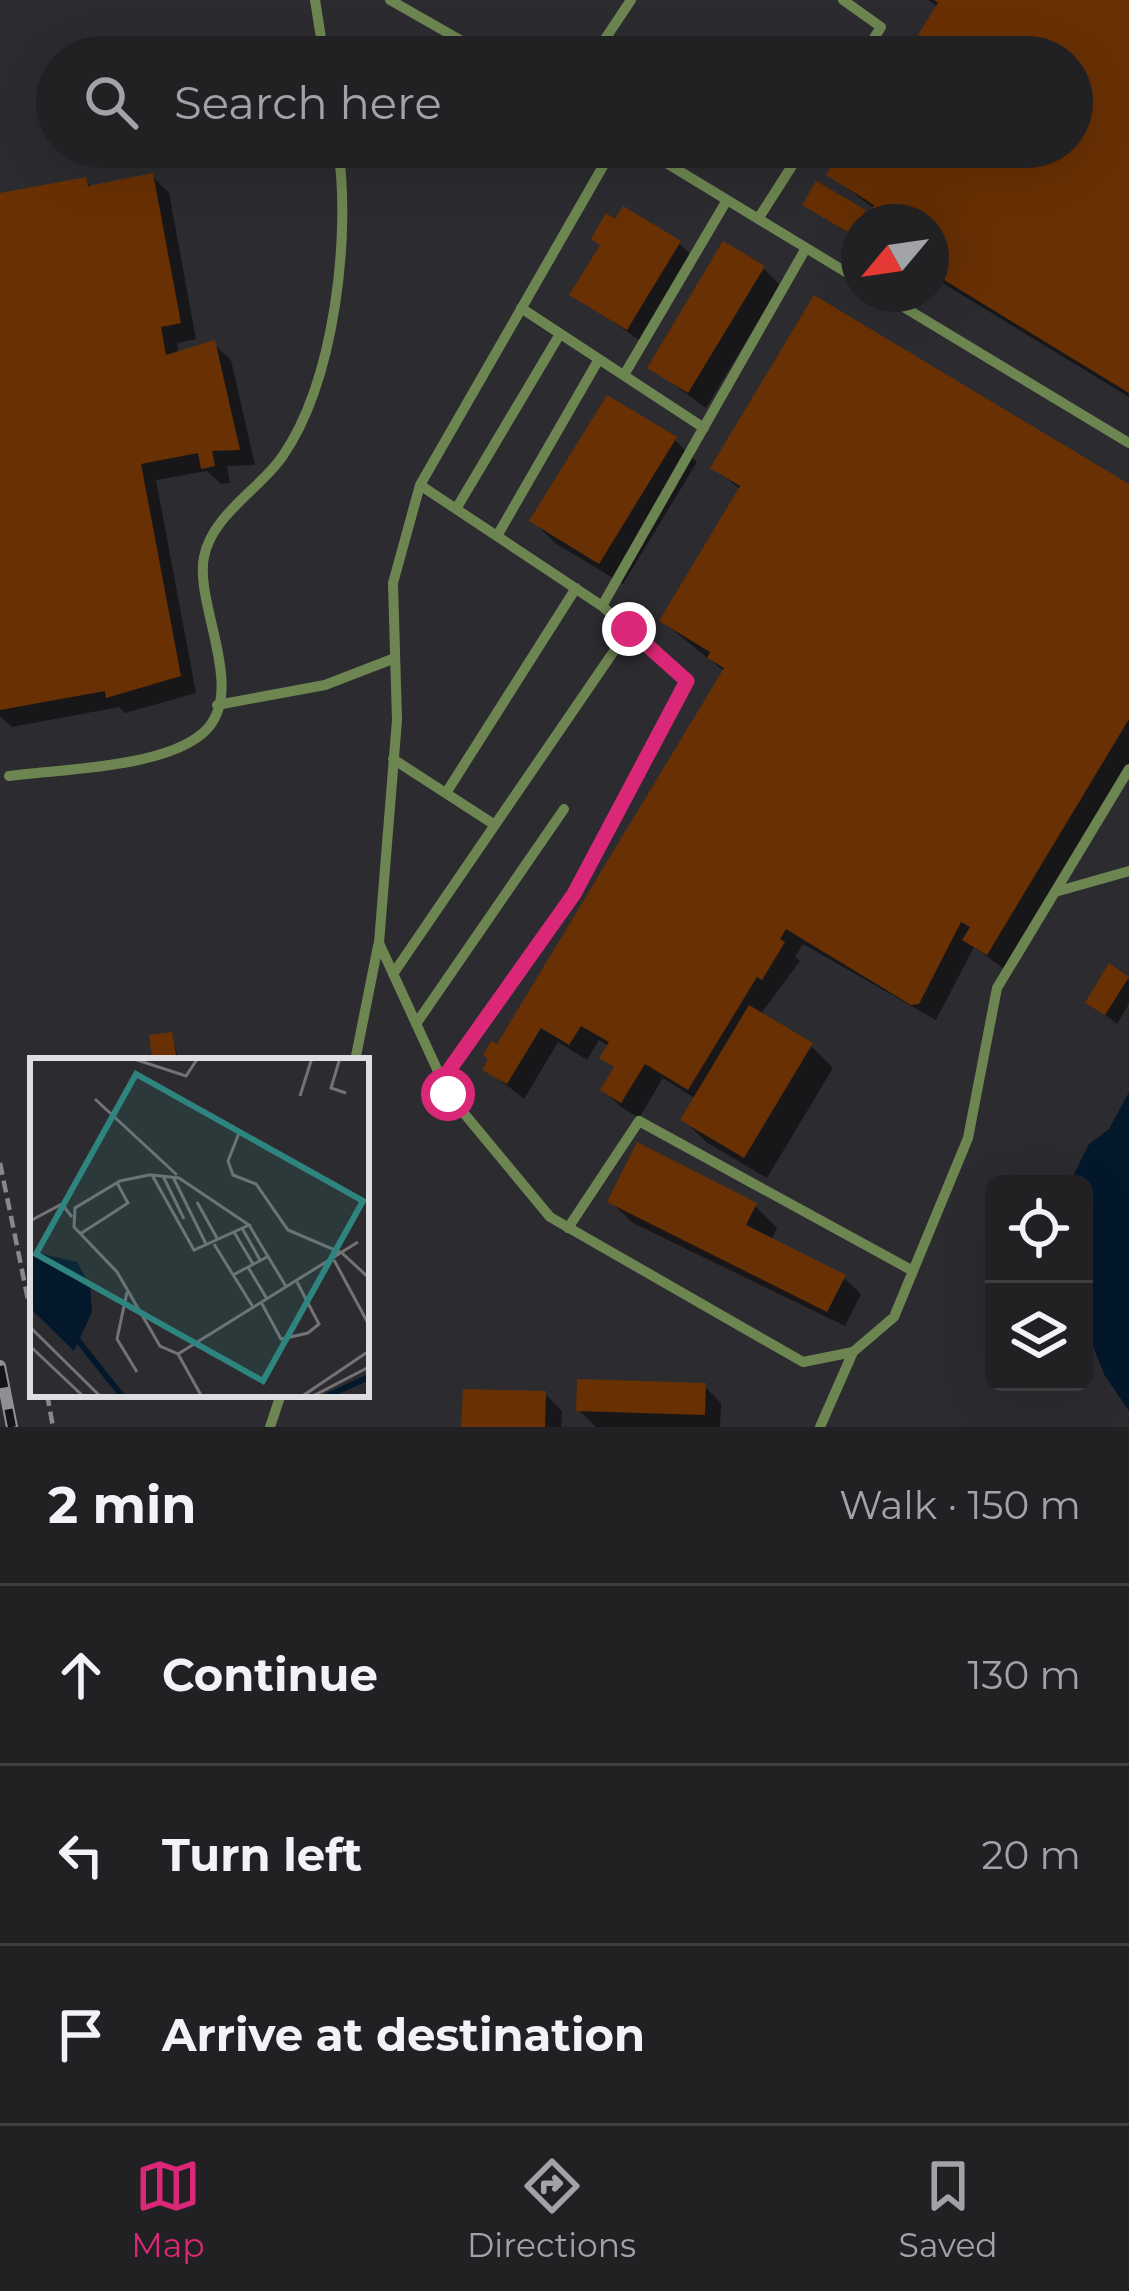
<!DOCTYPE html>
<meta charset="utf-8">
<style>
body{margin:0;font-family:Montserrat,sans-serif;background:#29292c;color:#f1f3f6}
.controls{position:absolute;right:36px;bottom:36px;display:grid;overflow:hidden;border-radius:18px;box-shadow:0 12px 48px #0002}
.controls button{width:108px;height:108px;display:grid;place-items:center;padding:0;border:0;border-bottom:3px solid #3e3e41;background:#212124;color:#f1f3f6;font:60px sans-serif}
.compass{position:absolute;left:841px;top:204px;width:108px;height:108px;border-radius:50%;background:#212124;box-shadow:0 12px 48px #0002;rotate:241deg}
.stop{position:absolute;width:36px;height:36px;margin:-27px;border:9px solid #db2777;border-radius:50%;background:#fff}
.stop.end{background:#db2777;border-color:#fff;box-shadow:0 3px 12px #0008}
.list{margin:0;padding:0;list-style:none}
h2{display:flex;justify-content:space-between;align-items:center;height:156px;margin:0;padding:0 48px;font-size:51px}
h2 small{font-size:39px;font-weight:400;color:#a2a3a6}
.list li{display:grid;grid-template-columns:78px 1fr auto;gap:36px;align-items:center;box-sizing:border-box;height:180px;padding:0 48px;border-top:3px solid #3e3e41}
.list b{display:block;font-size:45px;white-space:nowrap}
.list em{font-size:39px;font-style:normal;color:#a2a3a6}
.icon{flex:none;width:66px;height:66px;fill:none;stroke:currentColor;stroke-width:2;stroke-linecap:round;stroke-linejoin:round}
.map{position:relative;flex:none;width:1129px;height:1427px;overflow:hidden}
.search{position:absolute;background:#212124;box-shadow:0 12px 48px #0002;left:36px;right:36px;top:36px;height:132px;display:flex;align-items:center;gap:30px;box-sizing:border-box;padding:0 42px;border-radius:66px;color:#a2a3a6;font-size:45px}
.sheet{height:696px;background:#212124}
nav{display:flex;justify-content:space-around;align-items:center;box-sizing:border-box;height:168px;border-top:3px solid #3e3e41;background:#212124;font-size:33px;color:#a2a3a6}
nav a{display:grid;justify-items:center;gap:6px}
nav .on{color:#db2777}
.map>svg:first-child{display:block}
</style>
<div class="map">
<svg width="1129" height="1427" viewBox="0 0 1129 1427">
<rect width="100%" height="100%" fill="#2c2c30"/>
<path fill="#04182c" d="M1129,1092V1411L1105,1376L1084,1325V1184H1069L1089,1144L1109,1129Z"/>
<path fill="#0007" d="M928,0H1129V397L931,276V222H859V240L806,205L869,218L875,209L829,175L846,147H1072V57H908L939,7Z
M152,176L169,193L196,339L177,343L178,354L214,344L231,360L255,465L227,466L230,483L221,484L207,471L156,480L196,693L125,713L119,707L12,727L0,716V196L85,180L93,188Z
M679,243L696,260L645,344L573,294Z
M763,268L780,285L706,408L651,368Z
M675,440L697,462L623,584L555,543L533,521Z
M713,467L1129,488V763L1004,969L974,947L936,1020L803,944L795,957L800,961L760,1015L811,1046L833,1068L767,1178L706,1142L684,1120L696,1099L663,1078L639,1118L621,1107L604,1090L616,1070L603,1057L610,1047L599,1040L587,1060L558,1042L524,1099L486,1069L725,672L662,621L741,490Z
M1110,967L1129,979V1004L1117,1024L1089,1002Z
M171,1035L179,1059L159,1061L155,1057Z
M610,1201L755,1206L777,1228L771,1241L844,1278L861,1294L845,1326L633,1223Z
M704,1386L721,1403L720,1427H596L579,1410Z
M545,1394L562,1411L561,1427H464Z"/>
<path fill="#693004" d="M934,0H1129V393L931,272V222H863L874,205L826,175L843,147H1072V57H904L938,3Z
M153,173L181,323L161,327L166,355L215,340L240,450L212,451L215,466L201,469L198,453L141,464L181,676L106,698L105,691L0,710V193L86,177L88,186Z
M816,181L866,210L851,234L802,205Z
M623,206L681,241L627,330L569,295L600,245L591,239L606,213L615,219Z
M723,241L765,266L688,393L647,368Z
M814,295L1129,484V719L987,955L962,940L970,927L961,922L919,1004L911,1005L786,929L780,939L785,942L762,980L757,977L688,1090L645,1064L621,1103L600,1090L614,1067L599,1058L609,1042L581,1026L569,1045L541,1028L507,1084L482,1070L488,1059L483,1055L491,1041L497,1044L724,668L707,658L710,652L659,621L740,486L710,468Z
M607,395L677,437L599,564L529,521Z
M1109,963L1129,977L1105,1015L1085,1003Z
M749,1005L813,1043L744,1158L680,1120Z
M172,1032L176,1055L152,1058L149,1035Z
M637,1142L757,1203L746,1225L846,1275L827,1312L607,1202Z
M577,1379L706,1383L705,1415L576,1411Z
M463,1389L546,1391L545,1427H461Z"/>
<g fill="none" stroke-linecap="round" stroke-linejoin="round">
<path stroke="#88878b" stroke-width="4.5" stroke-dasharray="12 6" stroke-linecap="butt" d="M0,1163L33,1324
M47,1394L53,1427"/>
<path stroke="#6d8651" stroke-width="10" d="M315,0L324,57
M390,0L490,57
M843,0L881,27L862,57
M593,57L631,0
M640,147L859,280
M758,219L804,147
M882,294L1129,443
M521,308L704,428
M624,375L727,200
M420,485L614,147
M456,509L560,334
M497,536L599,359
M602,606L806,248
M217,705L325,685L395,658
M393,759L495,825
M9,776C61,769 163,768 203,733C249,693 194,605 204,557C212,515 260,489 282,457C335,381 351,235 338,147
M446,793L576,588
M1055,892L1129,871
M393,974L629,629
M416,1024L564,809
M355,1061L378,946
M442,1080L574,894L687,681L602,606L420,485L393,583L397,720L379,943L442,1080L448,1094L550,1217L803,1362L853,1352L894,1317L968,1138L997,988L1129,769
M568,1228L639,1121L913,1271
M270,1427L281,1394
M820,1427L853,1352"/>
<g stroke="#908f93" stroke-width="12">
<path id="rail" d="M0,1366L12,1427"/>
</g>
<use href="#rail" stroke="#151416" stroke-width="8" stroke-dasharray="22" stroke-linecap="butt"/>
</g>
<g fill="none" stroke-linecap="round" stroke-linejoin="round">
<path stroke="#db2777" stroke-width="15" d="M448,1094L442,1080L574,894L687,681L629,629"/>
</g>
<g transform="translate(30 1058)">
<rect width="339" height="339" fill="#2c2c30"/>
<path d="M0,193L47,204L60,227L62,254L44,293L0,250Z" fill="#04182c"/>
<path fill="none" stroke="#04182c" stroke-width="6" d="M46,280L93,339M295,339L339,319"/>
<path fill="none" stroke="#737376" stroke-width="3" d="M101,0L156,18L168,0M310,0L301,30L316,35M270,38L282,0M65,41L147,117M209,75L198,103L203,117L226,126L258,172L312,195L339,220M122,117L164,192L219,167L149,120L122,117H119L90,123L45,150L44,169L87,214L130,288L148,296L172,339M133,118L154,161M143,119L176,186M167,144L188,182M0,163L32,146L42,159M219,167L257,230M212,170L230,202M204,174L223,206M50,176L98,145L87,125M184,186L223,249M304,202L339,267M218,209L237,241M203,217L237,199M97,234L87,281L107,314M231,244L251,281L278,275L289,266L267,224M0,269L71,339M0,288L54,339M148,296L328,184M271,339L339,293M281,339L339,309"/>
<path fill="#2e857f" fill-opacity="0.15" stroke="#2e857f" stroke-width="6" d="M106,16L333,143L233,323L6,196Z"/>
<rect width="339" height="339" fill="none" stroke="#dedde0" stroke-width="6"/>
</g>
</svg>
<div class="controls">
<button><svg class="icon" aria-label="locate" viewBox="0 0 24 24"><circle cx="12" cy="12" r="6"/><path d="M12 2v4M12 18v4M2 12h4M18 12h4"/></svg></button>
<button><svg class="icon" aria-label="layers" viewBox="0 0 24 24"><path d="M12 4l9 5-9 5-9-5zM3 14l9 5 9-5"/></svg></button>
</div>
<svg class="compass" viewBox="-18 -18 36 36"><path d="M0-13l5 13h-10z" fill="#e53935"/><path d="M0 13l5-13h-10z" fill="#a2a3a6"/></svg>
<div class="stop" style="left:448px;top:1094px"></div>
<div class="stop end" style="left:629px;top:629px"></div>
<div class="search"><svg class="icon" aria-label="search" viewBox="0 0 24 24"><circle cx="10" cy="10" r="6"/><path d="M15 15l6 6"/></svg>Search here</div>
</div>
<section class="sheet">
<h2>2 min<small>Walk · 150 m</small></h2>
<ul class="list">
<li><svg class="icon" aria-label="ahead" viewBox="0 0 24 24"><path d="M12 20V5M6 11l6-6 6 6"/></svg><div><b>Continue</b></div><em>130 m</em></li>
<li><svg class="icon" aria-label="left" viewBox="0 0 24 24"><path d="M17 20v-9H6M10 6l-5 5 5 5"/></svg><div><b>Turn left</b></div><em>20 m</em></li>
<li><svg class="icon" aria-label="arrive" viewBox="0 0 24 24"><path d="M6 21V4h12l-3 4 3 4H6"/></svg><div><b>Arrive at destination</b></div></li>
</ul>
</section>
<nav>
<a class="on"><svg class="icon" aria-label="map" viewBox="0 0 24 24"><path d="M3 6l6-2 6 2 6-2v14l-6 2-6-2-6 2zM9 4v14M15 6v14"/></svg>Map</a>
<a><svg class="icon" aria-label="directions" viewBox="0 0 24 24"><path d="M12 3l9 9-9 9-9-9zM9 14v-3h6M13 9l2 2-2 2"/></svg>Directions</a>
<a><svg class="icon" aria-label="saved" viewBox="0 0 24 24"><path d="M7 4h10v16l-5-4-5 4z"/></svg>Saved</a>
</nav>
